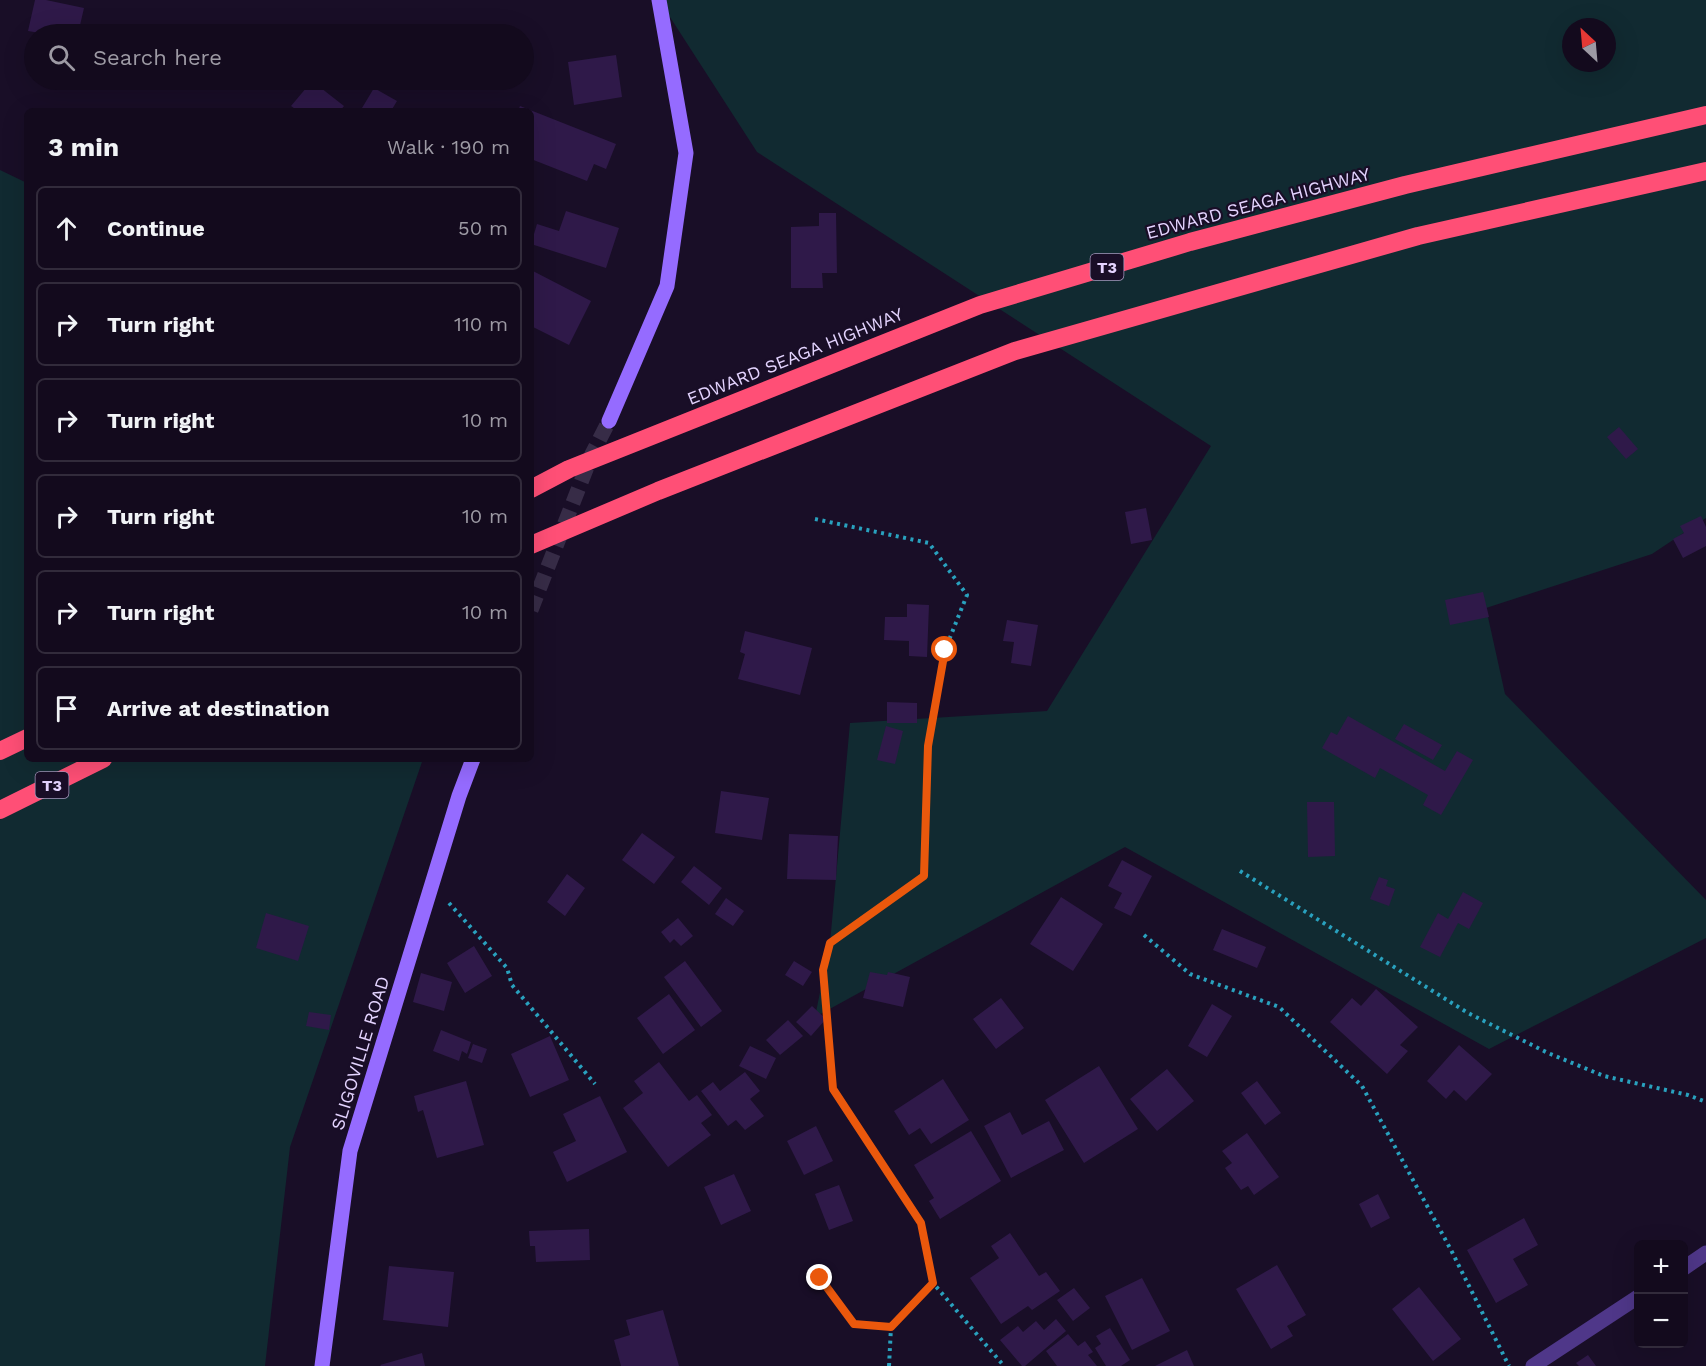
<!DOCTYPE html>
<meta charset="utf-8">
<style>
body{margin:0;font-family:"Work Sans",sans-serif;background:#20182a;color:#f1f3f6}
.controls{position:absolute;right:18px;bottom:18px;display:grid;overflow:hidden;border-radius:9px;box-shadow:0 6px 24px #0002}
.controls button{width:54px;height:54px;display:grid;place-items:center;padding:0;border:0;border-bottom:2px solid #322b3b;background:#130a1d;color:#f1f3f6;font:30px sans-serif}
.compass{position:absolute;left:1562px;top:18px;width:54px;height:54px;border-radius:50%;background:#130a1d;box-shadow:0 6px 24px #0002;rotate:334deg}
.stop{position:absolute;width:18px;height:18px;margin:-14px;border:4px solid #ea580c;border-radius:50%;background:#fff}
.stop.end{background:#ea580c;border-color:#fff;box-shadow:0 2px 6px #0008}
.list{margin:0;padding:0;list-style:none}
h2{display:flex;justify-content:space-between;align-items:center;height:78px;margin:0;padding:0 24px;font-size:26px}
h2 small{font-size:20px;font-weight:400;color:#9d9aa4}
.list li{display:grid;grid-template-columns:39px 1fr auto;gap:18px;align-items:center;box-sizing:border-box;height:84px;margin:0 12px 12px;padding:0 12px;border:2px solid #322b3b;border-radius:9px}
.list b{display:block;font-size:22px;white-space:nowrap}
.list em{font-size:20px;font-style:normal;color:#9d9aa4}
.icon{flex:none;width:33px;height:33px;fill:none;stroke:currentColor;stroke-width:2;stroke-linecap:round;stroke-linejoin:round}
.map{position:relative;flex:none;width:1706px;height:1366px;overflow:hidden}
.search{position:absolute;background:#130a1d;box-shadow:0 6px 24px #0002;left:24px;top:24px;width:510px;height:66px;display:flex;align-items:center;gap:15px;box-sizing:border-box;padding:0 21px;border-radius:33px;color:#9d9aa4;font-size:22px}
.panel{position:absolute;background:#130a1d;box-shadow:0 6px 24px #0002;left:24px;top:108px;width:510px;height:654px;border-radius:9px}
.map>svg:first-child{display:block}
</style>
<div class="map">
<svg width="1706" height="1366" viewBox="0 0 1706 1366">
<rect width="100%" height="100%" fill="#190e27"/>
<path fill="#112a31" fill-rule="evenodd" d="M659,0H1706V518L1652,554L1486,608L1505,694L1706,900V938L1489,1049L1125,847L815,1017L830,943L850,723L1047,711L1211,446L757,152ZM1571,27H1607V63H1571Z
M0,170L27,183V759H423L290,1147L265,1366H0Z"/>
<path fill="#2f1949" d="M35,0H46L84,8L78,34H46L28,31Z
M616,55L622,97L574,105L568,62Z
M312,81L344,106L340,111H298L291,106Z
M374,88L397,101L391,111H367L362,108Z
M520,106L616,144L606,169L594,164L587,181L531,159V111H518Z
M566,211L619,228L606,268L531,244L537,224L559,231Z
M819,213H836L837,273H822L823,288H791V227L819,226Z
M531,270L591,301L569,345L531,326Z
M1619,427L1638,449L1626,459L1607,437Z
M1146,508L1152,540L1131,544L1125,512Z
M1701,516L1706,527V546L1683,558L1673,539L1684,533L1680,526Z
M1483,592L1489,617L1450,625L1445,600Z
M907,604L929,605L927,657L909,656V641L884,640L885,617H907Z
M1007,620L1038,625L1031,666L1011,663L1014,642L1003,641Z
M745,631L812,648L800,695L738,679L745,654L740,652Z
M887,702L917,703V723H887Z
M1348,716L1445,771L1457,751L1473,760L1441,815L1423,805L1428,795L1380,768L1375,778L1322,748L1331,732L1337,735Z
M1404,724L1442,745L1433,760L1395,739Z
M886,726L903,731L895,764L877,760Z
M721,791L769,798L762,840L715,833Z
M1307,802H1334L1335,856L1308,857Z
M642,833L675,857L654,884L622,860Z
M789,834L838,836L836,880L787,879Z
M1122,860L1152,876L1131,916L1114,908L1122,893L1108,886Z
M694,866L722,888L709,905L681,882Z
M567,874L585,888L565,916L547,902Z
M1379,877L1388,880L1386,886L1395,889L1389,906L1370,899Z
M1463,892L1483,903L1469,929L1458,923L1440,957L1420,947L1438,913L1448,919Z
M1061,897L1103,924L1073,971L1030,944Z
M726,898L744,911L733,926L715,914Z
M266,913L309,926L298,961L256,948Z
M678,918L693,936L681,946L674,939L670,943L661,932Z
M1222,929L1266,947L1257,968L1213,950Z
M474,946L492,976L465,993L447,963Z
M685,961L722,1011L701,1027L664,977Z
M794,961L812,972L803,986L785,975Z
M870,972L887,975L888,972L910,977L903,1007L863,998Z
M421,973L452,982L444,1011L413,1002Z
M1376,989L1418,1027L1400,1045L1408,1051L1387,1074L1330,1022L1352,998L1361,1006Z
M669,994L695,1030L663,1054L637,1018Z
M1001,998L1024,1028L996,1049L973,1019Z
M1212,1004L1232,1016L1207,1057L1188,1046Z
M812,1006L826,1019L811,1036L796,1022Z
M309,1012L331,1015L329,1030L306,1026Z
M788,1020L803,1036L780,1055L766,1040Z
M441,1030L471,1042L467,1054L462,1051L459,1061L433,1051Z
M550,1036L569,1080L530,1097L511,1054Z
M473,1044L487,1049L482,1063L468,1058Z
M1459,1045L1492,1074L1466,1101L1454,1090L1446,1099L1427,1081Z
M750,1046L776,1058L766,1079L739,1066Z
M659,1062L689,1101L697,1095L712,1115L701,1123L711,1135L668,1167L623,1108L643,1093L634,1081Z
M1099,1066L1138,1129L1084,1163L1045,1100Z
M1167,1069L1194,1101L1157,1131L1130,1099Z
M745,1072L760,1091L750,1099L764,1116L745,1130L736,1120L728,1126L701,1091L713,1082L720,1091Z
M943,1079L969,1120L931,1144L920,1128L909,1135L894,1111Z
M466,1081L484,1145L437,1158L423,1110L418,1112L414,1096Z
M1257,1081L1281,1113L1265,1125L1241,1093Z
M600,1096L627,1152L567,1182L553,1152L576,1141L563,1114Z
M1010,1112L1022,1135L1049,1121L1064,1150L1011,1178L984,1126Z
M816,1126L833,1161L804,1175L787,1141Z
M971,1131L1001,1181L940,1219L929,1201L934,1198L914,1165Z
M1247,1133L1279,1177L1254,1195L1248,1186L1241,1190L1225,1168L1232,1163L1222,1151Z
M734,1174L751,1211L721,1225L704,1187Z
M839,1185L853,1221L829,1230L815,1194Z
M1378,1194L1390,1218L1371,1228L1359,1204Z
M1524,1218L1538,1245L1513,1259L1528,1285L1496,1303L1467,1250Z
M589,1229L590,1260L536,1262L535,1246H530L529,1231Z
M1010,1233L1039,1276L1046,1272L1060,1291L1032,1310L1028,1306L1001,1324L970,1278L999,1258L991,1246Z
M1277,1265L1306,1315L1287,1326L1293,1336L1271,1349L1236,1289Z
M389,1266L454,1272L448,1327L383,1320Z
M1142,1278L1170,1331L1132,1350L1105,1296Z
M1419,1287L1461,1339L1433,1361L1392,1309Z
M1074,1288L1090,1308L1073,1321L1057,1300Z
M663,1310L679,1366H621L614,1340L630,1335L626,1320Z
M1056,1319L1066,1331L1025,1366H1022L1000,1340L1018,1326L1023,1332L1036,1321L1044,1330Z
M1110,1328L1130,1360L1121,1366H1106L1095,1348L1101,1344L1096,1336Z
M1068,1334L1078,1346L1085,1341L1093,1352L1088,1355L1097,1366H1057L1046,1351Z
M1187,1350L1194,1366H1155Z
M422,1353L425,1366H381L380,1365Z
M1588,1355L1596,1366H1579L1576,1363Z"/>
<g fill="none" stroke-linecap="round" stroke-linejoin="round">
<path stroke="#372c47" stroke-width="15" stroke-dasharray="15 8" stroke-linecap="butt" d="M531,610L592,454L609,421"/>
<path stroke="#29a1be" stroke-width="4" stroke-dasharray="3 4.5" stroke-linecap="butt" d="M815,519L929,543L967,595L945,650L928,746L923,876L830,943L823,970L833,1089L921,1223L933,1283
M1240,871L1468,1013L1548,1053L1604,1076L1688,1095L1706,1102
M449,903L507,968L512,985L595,1084
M1144,935L1190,974L1279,1007L1362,1086L1451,1250L1509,1366
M820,1278L854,1324L891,1327
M889,1366L891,1327L933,1283L1004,1366"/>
<path stroke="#4f3789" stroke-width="15" d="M1684,1268L1706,1253
M1533,1366L1638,1297"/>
<path stroke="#956bff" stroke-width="15" d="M609,421L667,286L686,153L659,0
M322,1366L350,1151L459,796L473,759"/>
<path stroke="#ff4f76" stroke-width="18" d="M531,489L569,469L980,305L1190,242L1405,185L1706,115
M531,545L658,491L1015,351L1418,236L1706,171
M0,751L27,738
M0,810L103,759"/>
</g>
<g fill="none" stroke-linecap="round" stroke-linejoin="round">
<path stroke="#ea580c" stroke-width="8" d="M820,1278L854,1324L891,1327L933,1283L921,1223L833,1089L823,970L830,943L924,876L928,746L945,650"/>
</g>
<g text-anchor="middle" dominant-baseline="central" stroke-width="4.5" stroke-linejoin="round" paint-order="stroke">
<g fill="#190e27" stroke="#a799be" stroke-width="1.5">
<rect x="1090.5" y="254" width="33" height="26" rx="4.5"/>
<rect x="35.5" y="772" width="33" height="26" rx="4.5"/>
</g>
<g font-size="16" font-weight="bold" fill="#e4d4ff">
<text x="1107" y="267">T3</text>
<text x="52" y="785">T3</text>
</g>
<g font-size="18" fill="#e4d4ff" stroke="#190e27">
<text transform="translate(1258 203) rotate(-15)">EDWARD SEAGA HIGHWAY</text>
<text transform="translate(795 356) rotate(-22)">EDWARD SEAGA HIGHWAY</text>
<text transform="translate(360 1053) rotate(-73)">SLIGOVILLE ROAD</text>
</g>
</g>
</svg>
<div class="controls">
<button>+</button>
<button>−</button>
</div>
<svg class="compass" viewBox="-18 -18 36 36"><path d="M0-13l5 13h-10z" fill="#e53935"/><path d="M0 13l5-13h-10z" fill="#9d9aa4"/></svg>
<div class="stop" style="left:945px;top:650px"></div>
<div class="stop end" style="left:820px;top:1278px"></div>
<div class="search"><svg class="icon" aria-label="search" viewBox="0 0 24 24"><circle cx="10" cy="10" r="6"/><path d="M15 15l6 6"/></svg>Search here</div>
<section class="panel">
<h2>3 min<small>Walk · 190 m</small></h2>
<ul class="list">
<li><svg class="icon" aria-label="ahead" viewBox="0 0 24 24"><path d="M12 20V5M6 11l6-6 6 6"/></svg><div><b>Continue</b></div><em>50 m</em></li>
<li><svg class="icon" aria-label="right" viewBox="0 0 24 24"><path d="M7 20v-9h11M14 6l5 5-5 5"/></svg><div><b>Turn right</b></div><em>110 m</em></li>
<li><svg class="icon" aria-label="right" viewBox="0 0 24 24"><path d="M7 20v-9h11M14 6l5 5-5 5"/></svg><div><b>Turn right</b></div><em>10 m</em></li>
<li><svg class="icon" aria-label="right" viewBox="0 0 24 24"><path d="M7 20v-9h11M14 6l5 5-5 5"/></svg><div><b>Turn right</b></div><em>10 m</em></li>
<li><svg class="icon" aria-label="right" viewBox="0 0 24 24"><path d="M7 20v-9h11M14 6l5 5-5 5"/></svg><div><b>Turn right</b></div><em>10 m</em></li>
<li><svg class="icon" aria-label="arrive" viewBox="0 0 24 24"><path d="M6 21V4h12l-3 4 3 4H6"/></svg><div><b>Arrive at destination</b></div></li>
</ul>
</section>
</div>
